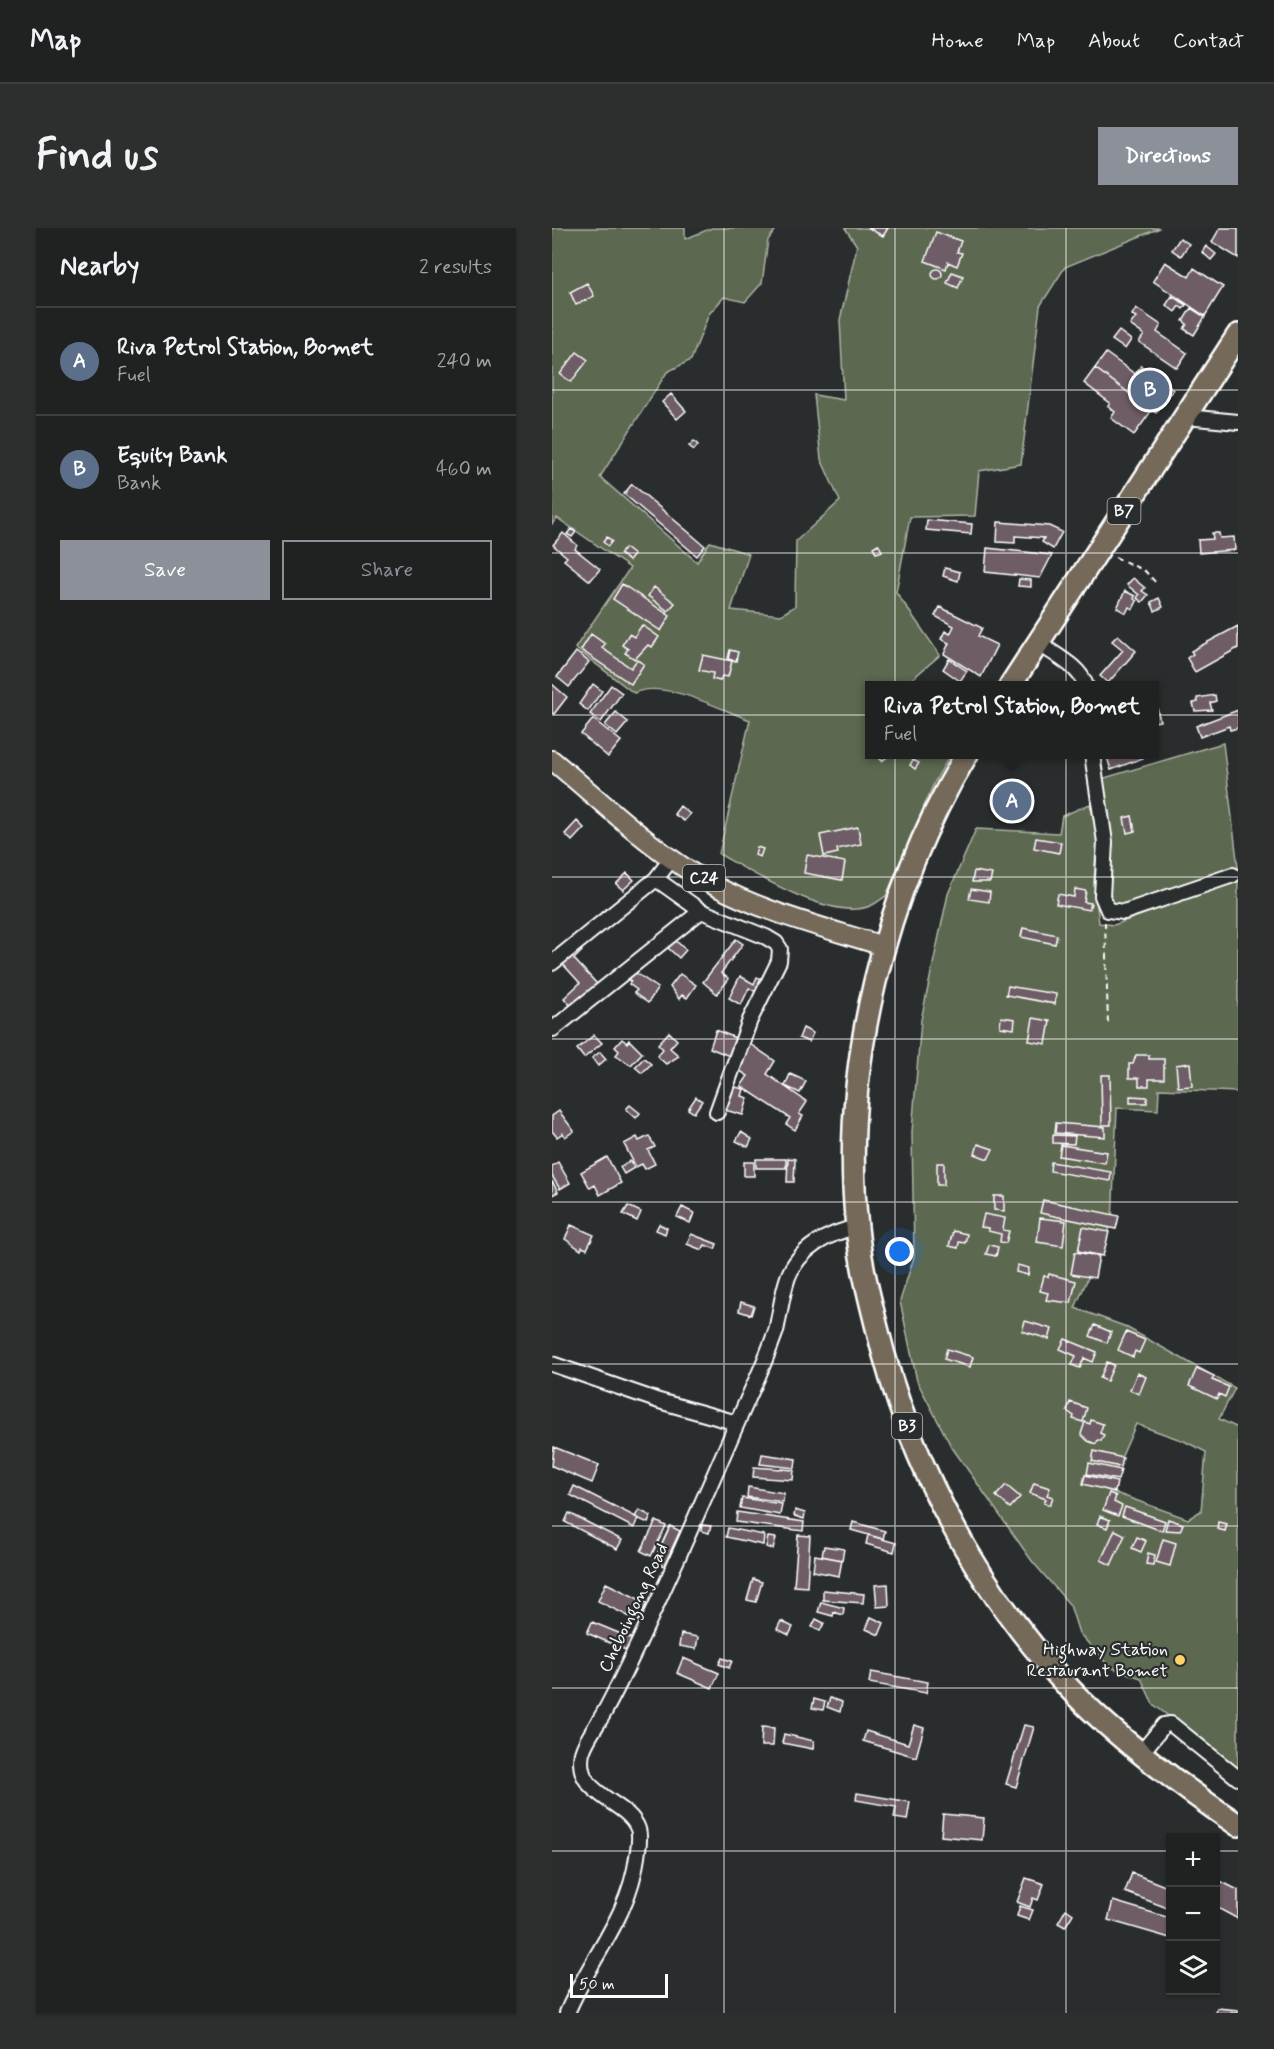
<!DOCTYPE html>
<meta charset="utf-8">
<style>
body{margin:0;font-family:Mynerve,sans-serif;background:#2d2f2f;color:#f1f3f6}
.controls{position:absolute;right:18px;bottom:18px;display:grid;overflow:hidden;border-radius:0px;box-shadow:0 2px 4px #0004}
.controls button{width:54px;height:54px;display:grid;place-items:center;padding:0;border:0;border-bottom:2px solid #3d3f40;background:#202222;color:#f1f3f6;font:30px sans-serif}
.scale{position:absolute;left:18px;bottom:15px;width:98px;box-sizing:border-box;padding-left:6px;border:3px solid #fff;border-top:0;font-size:16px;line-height:21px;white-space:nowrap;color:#fff;-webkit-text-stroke:4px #2a2d2e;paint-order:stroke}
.you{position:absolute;left:348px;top:1024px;width:21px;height:21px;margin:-15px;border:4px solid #fff;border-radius:50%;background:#1a73e8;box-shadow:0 0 0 9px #1a73e833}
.badge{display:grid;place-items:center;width:39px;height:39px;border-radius:50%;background:#8c9099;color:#fff;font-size:20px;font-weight:700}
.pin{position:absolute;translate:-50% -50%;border:3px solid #fff;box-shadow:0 2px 6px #0006}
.popup{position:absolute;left:313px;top:453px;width:294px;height:78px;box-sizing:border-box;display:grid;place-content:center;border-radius:0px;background:#202222;filter:drop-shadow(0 2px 4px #0005);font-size:20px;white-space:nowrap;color:#a2a4a5}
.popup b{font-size:22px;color:#f1f3f6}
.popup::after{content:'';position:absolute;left:50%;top:100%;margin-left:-12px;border:12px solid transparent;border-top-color:#202222}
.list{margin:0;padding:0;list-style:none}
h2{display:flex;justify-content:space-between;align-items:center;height:78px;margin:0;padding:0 24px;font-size:26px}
h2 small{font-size:20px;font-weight:400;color:#a2a4a5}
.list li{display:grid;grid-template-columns:39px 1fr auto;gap:18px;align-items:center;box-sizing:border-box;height:108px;padding:0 24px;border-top:2px solid #3d3f40}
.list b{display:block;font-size:22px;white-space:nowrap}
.list p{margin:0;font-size:20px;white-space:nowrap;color:#a2a4a5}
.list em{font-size:20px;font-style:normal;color:#a2a4a5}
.actions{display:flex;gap:12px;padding:18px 24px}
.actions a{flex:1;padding:14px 0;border:2px solid #8c9099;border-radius:0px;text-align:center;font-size:21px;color:#8c9099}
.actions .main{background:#8c9099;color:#fff}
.icon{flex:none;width:33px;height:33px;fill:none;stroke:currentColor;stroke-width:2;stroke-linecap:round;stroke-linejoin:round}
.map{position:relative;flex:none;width:686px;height:1785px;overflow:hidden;border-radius:0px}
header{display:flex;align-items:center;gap:36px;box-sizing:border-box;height:84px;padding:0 30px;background:#202222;border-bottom:2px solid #3d3f40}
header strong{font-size:28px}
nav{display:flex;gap:33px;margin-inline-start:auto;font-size:21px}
.intro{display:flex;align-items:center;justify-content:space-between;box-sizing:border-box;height:144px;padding:0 36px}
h1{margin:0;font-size:42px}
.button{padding:15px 27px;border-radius:0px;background:#8c9099;color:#fff;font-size:21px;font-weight:700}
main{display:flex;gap:36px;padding:0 36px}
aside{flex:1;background:#202222;border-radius:0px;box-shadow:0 2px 4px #0004}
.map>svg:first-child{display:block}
</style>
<header>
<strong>Map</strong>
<nav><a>Home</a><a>Map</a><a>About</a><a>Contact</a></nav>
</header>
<div class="intro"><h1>Find us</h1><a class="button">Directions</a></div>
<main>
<aside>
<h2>Nearby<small>2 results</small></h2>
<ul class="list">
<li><span class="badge" style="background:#5c6f8a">A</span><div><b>Riva Petrol Station, Bomet</b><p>Fuel</p></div><em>240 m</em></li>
<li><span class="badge" style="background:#5c6f8a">B</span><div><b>Equity Bank</b><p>Bank</p></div><em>460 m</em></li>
</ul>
<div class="actions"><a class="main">Save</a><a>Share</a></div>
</aside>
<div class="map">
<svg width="686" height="1785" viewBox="0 0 686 1785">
<rect width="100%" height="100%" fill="#2a2d2e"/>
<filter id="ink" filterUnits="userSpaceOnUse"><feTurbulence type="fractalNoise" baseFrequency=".0167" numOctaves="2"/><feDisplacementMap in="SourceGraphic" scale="12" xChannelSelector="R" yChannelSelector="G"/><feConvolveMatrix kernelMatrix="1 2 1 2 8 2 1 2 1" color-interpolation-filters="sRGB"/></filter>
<g filter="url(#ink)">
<path fill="#5c674f" stroke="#aeb3a7" stroke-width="1.5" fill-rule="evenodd" d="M0,0H133V11L160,0H225L216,12L210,55L193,74L172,69L157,86L139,132L115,144L48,249L145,334L158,314L197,326L179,382L229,387L243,378L244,313L288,273L269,231L262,167L292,172L288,92L305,18L293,0H608L513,39L488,78L469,236L427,243L423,288L358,289L344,364L388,427L359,452L366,457L318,458V526L398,527L382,555L334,668C329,671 324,676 318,678C279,694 201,645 167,626L198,492C168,481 111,451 82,465L23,420L78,340L5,290L0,296Z
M671,515L686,640L568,678L561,676L557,667L559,611L549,551Z
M538,576L545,604L542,654L547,695L562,697L686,652V864L607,861L606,882L565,880L560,994L523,1080L572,1098L683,1160L667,1191L686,1200V1542L601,1476L589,1450L558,1439L527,1405L518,1377L480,1333L399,1218L365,1153L348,1073L362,1029L360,904L369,792L396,666L424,601L507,605L510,588ZM584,1196L632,1213L654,1224L649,1283L636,1291L555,1262Z"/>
<path fill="#6e5d66" stroke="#fff" stroke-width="1.5" d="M316,0H336L331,8Z
M668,0H686V30L660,14Z
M384,4L409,13L405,24L410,25L405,38L396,34L394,41L373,33Z
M628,10L637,16L629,28L620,22Z
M654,18L664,26L659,32L650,24Z
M613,34L637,49L642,40L671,59L653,88L601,53Z
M380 46a5 5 0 1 1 10 0a5 5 0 1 1-10 0Z
M400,44L411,48L406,60L395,55Z
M35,55L42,68L24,77L18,64Z
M620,68L634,77L631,81L627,78L623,84L614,77Z
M584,80L609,97L605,104L635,125L625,140L587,114L592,107L578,97L584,89L580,87Z
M639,80L653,89L642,107L632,101L635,96L631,93Z
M567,103L579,112L573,121L560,112Z
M25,124L36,132L19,154L8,146Z
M554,125L583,146L589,138L621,162L604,185L543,140Z
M543,140L600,182L582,207L559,190L563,184L556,178L558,175L532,155Z
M119,166L134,183L125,191L110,174Z
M142,213L146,217L142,222L137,218Z
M80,256L153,318L145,328L72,266Z
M375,292L420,296L419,306L374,302Z
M446,294L497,298L510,304L501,321L490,314L492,310L463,308V315L445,314Z
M19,301L24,304L20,309L15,306Z
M11,305L25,317L23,321L48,341L38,353L12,332L15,329L1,317Z
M660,305H667L668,310L682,309L683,322L647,325L646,312L661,311Z
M55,309L60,313L56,318L51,314Z
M326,316L330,323L324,325L321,319Z
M73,320L82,327L77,333L68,326Z
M435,320L500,327L488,350L433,344Z
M393,340L408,344L406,353L391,348Z
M581,350L593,360L590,363L596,367L590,374L585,370L587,367L575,357Z
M467,351L479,352V359L466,358Z
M70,356L118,388L109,403L61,371Z
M102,359L123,375L116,383L96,368Z
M573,363L583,368L582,371L585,373L581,381L577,379L574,385L565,380Z
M607,370L611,379L603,383L599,374Z
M388,379L430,400L426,408L445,417L429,449L392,426L397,415L389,411L393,403L398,406L402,398L383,388Z
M90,397L107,409L100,419L96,417L83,431L73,425L76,421L70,417L77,406L82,409Z
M686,398V420L643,444L635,430L641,426L639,423Z
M39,406L53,416L50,420L79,440L85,432L92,436L79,456L29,422Z
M566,407L584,423L556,455L548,448L571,422L560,413Z
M178,422L186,424L184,433L176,431Z
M24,424L37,434L17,459L5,449Z
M151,427L180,433L176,449L170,448L168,453L160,451L161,445L147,442Z
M397,431L415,443L408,453L391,441Z
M0,456L15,469L2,486L0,485Z
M41,456L50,463L36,483L27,476Z
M59,457L70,465L49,494L38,486Z
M602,466L608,493L602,494Z
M663,467L664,473L658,475L660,482L643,483L641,475L646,474L645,470Z
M686,482V500L678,502L677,498L648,509L644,498Z
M64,484L76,494L65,507L53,497Z
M41,491L69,513L56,529L29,506Z
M334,526L335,529L330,533L325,527Z
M554,526H601L559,542Z
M361,532L367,535L363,541L358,537Z
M128,578L138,586L132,593L122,586Z
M580,588L583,603L575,605L572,590Z
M25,593L32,600L20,613L13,606Z
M306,599L309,616L285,621L286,625L272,628L268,607Z
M484,610L509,614L507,625L482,620Z
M205,619L211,621L208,629L203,627Z
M255,627L293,634L290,652L252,645Z
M422,643L440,646L438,654H420Z
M75,645L82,652L71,662L64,656Z
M419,661L438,664L437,674L417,671Z
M523,661L534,663L532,674L539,675L537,682L504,676L506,666L522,669Z
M471,700L505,707L503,716L469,709Z
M184,711L191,716L169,745L177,751L165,766L151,754Z
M123,712L134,722L127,730L116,720Z
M25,717L30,723L22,731L45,756L20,779L12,770L28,755L8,733Z
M81,743L106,760L96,775L82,765L85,762L77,756L79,753L75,751Z
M128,746L144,757L135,770L130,767L127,771L118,759Z
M188,748L202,756L205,749L212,753L206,765L197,760L189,777L177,770Z
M456,758L504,766L503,776L454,767Z
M449,789L463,791L462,801L448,799Z
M481,790L498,793L494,816L477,813Z
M251,800L261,805L257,814L247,810Z
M164,802L186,811L180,829L158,820Z
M117,804L125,812L118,820L127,828L114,836L105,828L111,821L106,816Z
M42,807L50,815L32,830L25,821Z
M70,811L75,815L77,812L90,825L79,837L64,827L67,823L63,819Z
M198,816L223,833L215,846L255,874L247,886L251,888L243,902L234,896L238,890L189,858L196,848L185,841Z
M48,824L54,831L46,838L40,830Z
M584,827H597V831H612V851H597V858H587V850H577V836H581Z
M92,830L99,836L90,845L83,839Z
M638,835L640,858L626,859L624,837Z
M238,846L254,853L248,865L233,858Z
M549,847H558L559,897H550Z
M179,858L192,861L190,868L196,870L191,887L173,882Z
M578,868L595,869V875H578Z
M144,869L150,873L142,885L136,881Z
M78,877L88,885L84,890L74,881Z
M7,883L22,903L13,909L11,905L5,909L0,903V888Z
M504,895L553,899V909L503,905Z
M189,904L200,911L196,919L184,913Z
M501,907L523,908L522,916L501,915Z
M97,908L103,919L96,922L103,936L93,941L90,936L84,939L72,916L85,909L87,913Z
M426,916L441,921L436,931L423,926Z
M509,917L555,924L553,935L507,928Z
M55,929L69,955L48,967L43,957L38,960L29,944Z
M236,930L243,931L242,954H235Z
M204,931H234V940H204Z
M78,933L82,940L72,946L68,939Z
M6,934L18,955L8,961L0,948V938Z
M192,934H202V948H192Z
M499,934L559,944L558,953L498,943Z
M385,935H392V957H385Z
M0,953L6,964L0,967Z
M442,968H452V983L442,982Z
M491,972L567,988L564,1001L488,985Z
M76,978L89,984L85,993L71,986Z
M130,979L142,985L138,995L125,989Z
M432,986L453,990L451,1002L457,1003L454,1015L448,1014L449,1006L436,1003V1000L429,999Z
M488,990L514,993L511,1018L485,1014Z
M107,996L115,1000L113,1006L104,1002Z
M19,997L42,1007L35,1021L30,1019L29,1022L13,1011Z
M531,999L557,1004L551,1028L526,1023Z
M401,1003L415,1006L413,1015L407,1014L406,1020L397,1018Z
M139,1006L165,1016L163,1021L153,1017L150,1022L135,1016Z
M437,1017L446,1019L444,1028L434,1026Z
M523,1024L547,1028L543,1050L519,1046Z
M465,1037L477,1040L476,1047L464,1044Z
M497,1046L524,1053L519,1075L494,1072L496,1065L488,1063L492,1048L496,1049Z
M189,1074L202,1078L199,1087L187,1083Z
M473,1093L500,1101L497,1111L470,1103Z
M543,1097L559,1104L555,1115L538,1108Z
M574,1104L593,1112L587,1125L583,1123L581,1129L566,1122Z
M513,1111L545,1124L541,1134L532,1130L528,1140L520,1137L524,1128L508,1121Z
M395,1121L421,1129L418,1139L392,1131Z
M555,1134L562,1137L555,1153L548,1150Z
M645,1140L662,1148L660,1152L677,1159L673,1169L667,1166L665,1171L637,1158Z
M585,1145L594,1149L587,1166L578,1162Z
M518,1174L535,1180L531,1194L521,1191L522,1188L515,1183Z
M539,1192L551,1196L548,1205L552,1207L549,1213L546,1212L544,1216L536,1213L529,1206L533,1194L538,1196Z
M2,1219L47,1237L40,1255L0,1238Z
M542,1223L571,1230L569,1239L540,1233Z
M210,1226L244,1231L243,1240L208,1236Z
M537,1235L569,1242L566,1252L535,1246Z
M202,1239L242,1242L241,1252L201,1249Z
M533,1247L565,1254L563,1264L531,1256Z
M482,1255L498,1260L495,1267L501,1269L498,1277L492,1275L494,1271L478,1265Z
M454,1257L468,1269L458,1280L444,1268Z
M22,1258L86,1290L82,1300L18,1267Z
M196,1259L232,1265L231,1274L195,1269Z
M557,1265L564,1268L562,1274L570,1278L566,1288L551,1282Z
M190,1270L230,1276L228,1287L188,1280Z
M573,1279L613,1293L610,1303L570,1288Z
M87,1282L99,1288L96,1295L83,1289Z
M243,1282L253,1285L252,1291L242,1288Z
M185,1284L252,1294L251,1303L184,1294Z
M17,1285L70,1312L65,1321L13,1294Z
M548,1288L558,1292L555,1300L545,1296Z
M616,1291L631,1296L628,1303L613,1302Z
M104,1293L114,1298L99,1328L89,1323Z
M301,1294L333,1303L331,1311L299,1302Z
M666,1294L675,1296L673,1303L665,1301Z
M150,1297L159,1298L157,1305L149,1303Z
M118,1298L128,1303L112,1338L102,1333Z
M176,1300L212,1307L211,1317L174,1309Z
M563,1302L573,1307L559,1337L549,1332Z
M246,1307L258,1308L255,1359L242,1358Z
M316,1307L344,1315L342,1324L314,1316Z
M216,1309L224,1310L221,1321L214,1319Z
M585,1309L594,1313L589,1324L580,1320Z
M611,1311L624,1315L618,1338L604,1334Z
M272,1318L292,1321L290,1332L270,1328Z
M596,1325L603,1327L601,1337L594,1336Z
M263,1327L290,1332L287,1348L261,1343Z
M201,1351L210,1354L204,1374L195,1372Z
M54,1355L95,1375L86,1393L46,1373Z
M336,1356L337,1378L325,1379L323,1357Z
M271,1362L312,1366L311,1375L271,1372Z
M269,1374L292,1380L291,1387L282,1384L281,1388L266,1384Z
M319,1389L332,1395L327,1407L314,1401Z
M264,1391L272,1395L268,1403L260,1399Z
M229,1393L241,1399L237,1407L225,1401Z
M40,1394L81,1411L76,1423L35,1405Z
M129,1406L146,1409L144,1421L127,1418Z
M131,1430L167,1445L160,1460L125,1445Z
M170,1430L180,1433L177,1440L167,1436Z
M319,1444L376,1454L374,1465L317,1455Z
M278,1470L290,1474L288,1484L275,1479Z
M262,1471L273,1474L271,1482L260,1480Z
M362,1497L372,1500L364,1529L311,1513L314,1503L356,1516Z
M472,1497L482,1499L464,1559L454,1556Z
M210,1499L222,1500L221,1518H209Z
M232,1506L262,1513L261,1521L230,1515Z
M305,1565L358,1574L355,1592L342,1590L344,1579L304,1572Z
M391,1586L432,1590L430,1612L389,1608Z
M580,1645L618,1660V1681L573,1664Z
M474,1650L492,1656L486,1672L481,1670L478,1679L465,1674Z
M664,1651L686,1662V1691L664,1679Z
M561,1673L618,1690V1710L556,1692Z
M468,1678L481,1682L477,1692L465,1688Z
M514,1681L521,1686L513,1699L506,1695Z
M665,1780L686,1782V1785H664Z"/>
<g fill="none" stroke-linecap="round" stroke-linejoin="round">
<g stroke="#fff" stroke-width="18">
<path id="minor" d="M634,189L686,194
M485,414C501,426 528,438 534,458
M540,526L553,614L550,668L556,682L572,684L681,647
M104,651L149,683L214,709L224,715L228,721L227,733L198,792L165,884
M0,735L104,651L120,630
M1,801L149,683
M0,1136L107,1173L185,1195
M590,1524L612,1497L619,1496L686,1550
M15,1785C38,1730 77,1689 85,1629C86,1620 89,1610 86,1601C76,1572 21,1568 30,1525C34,1510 47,1495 54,1481C66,1459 77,1435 88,1412C130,1324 167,1234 207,1146C213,1132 219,1117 224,1103C228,1085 230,1066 236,1049C247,1020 277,1005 305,999"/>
</g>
<g stroke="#fff" stroke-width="22">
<path id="major" d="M0,532C52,575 103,626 163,658C217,686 274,700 331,718"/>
</g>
<g stroke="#fff" stroke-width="26">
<path id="highway" d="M458,458L686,107
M415,526C333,662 288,841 305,999C308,1032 316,1064 324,1096C357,1234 422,1357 518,1461C562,1508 633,1561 686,1597"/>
</g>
<path stroke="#fff" stroke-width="2" stroke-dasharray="6 4.5" stroke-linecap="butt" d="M563,329L593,343L606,357
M553,694L556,796"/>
<use href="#minor" stroke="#2a2d2e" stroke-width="14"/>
<use href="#major" stroke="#746a5a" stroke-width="18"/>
<use href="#highway" stroke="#746a5a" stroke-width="21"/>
</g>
</g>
<path fill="none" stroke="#fff" stroke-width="1.5" stroke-opacity="0.55" d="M172,0V1785M343,0V1785M514,0V1785M0,162H686M0,325H686M0,487H686M0,649H686M0,811H686M0,974H686M0,1136H686M0,1298H686M0,1460H686M0,1623H618M664,1623H686"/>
<circle fill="#ffd166" stroke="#2a2d2e" stroke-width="2" cx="628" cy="1432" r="6"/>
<g text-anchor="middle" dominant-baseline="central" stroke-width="4.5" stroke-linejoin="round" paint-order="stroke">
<g fill="#2a2d2e" stroke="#bfc0c0" stroke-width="1.5">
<rect x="555.5" y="270" width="33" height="26" rx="4.5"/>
<rect x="131" y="637" width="42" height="26" rx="4.5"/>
<rect x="340" y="1185" width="30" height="26" rx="4.5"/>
</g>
<g font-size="16" font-weight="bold" fill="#fff">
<text x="572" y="283">B7</text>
<text x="152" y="650">C24</text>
<text x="355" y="1198">B3</text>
</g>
<g font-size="18" fill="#fff" stroke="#2a2d2e">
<text transform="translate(82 1380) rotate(-65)">Cheboingong Road</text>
</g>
<g font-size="18" fill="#fff" stroke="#2a2d2e" text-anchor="end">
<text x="616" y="1422">Highway Station<tspan x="616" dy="21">Restaurant Bomet</tspan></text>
</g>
</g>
</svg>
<div class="controls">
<button>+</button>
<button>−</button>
<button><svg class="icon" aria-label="layers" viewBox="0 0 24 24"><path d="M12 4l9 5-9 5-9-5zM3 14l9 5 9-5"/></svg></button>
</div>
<div class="scale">50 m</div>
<div class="you"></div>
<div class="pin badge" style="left:460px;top:573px;background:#5c6f8a">A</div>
<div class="popup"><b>Riva Petrol Station, Bomet</b>Fuel</div>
<div class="pin badge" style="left:598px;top:162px;background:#5c6f8a">B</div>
</div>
</main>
